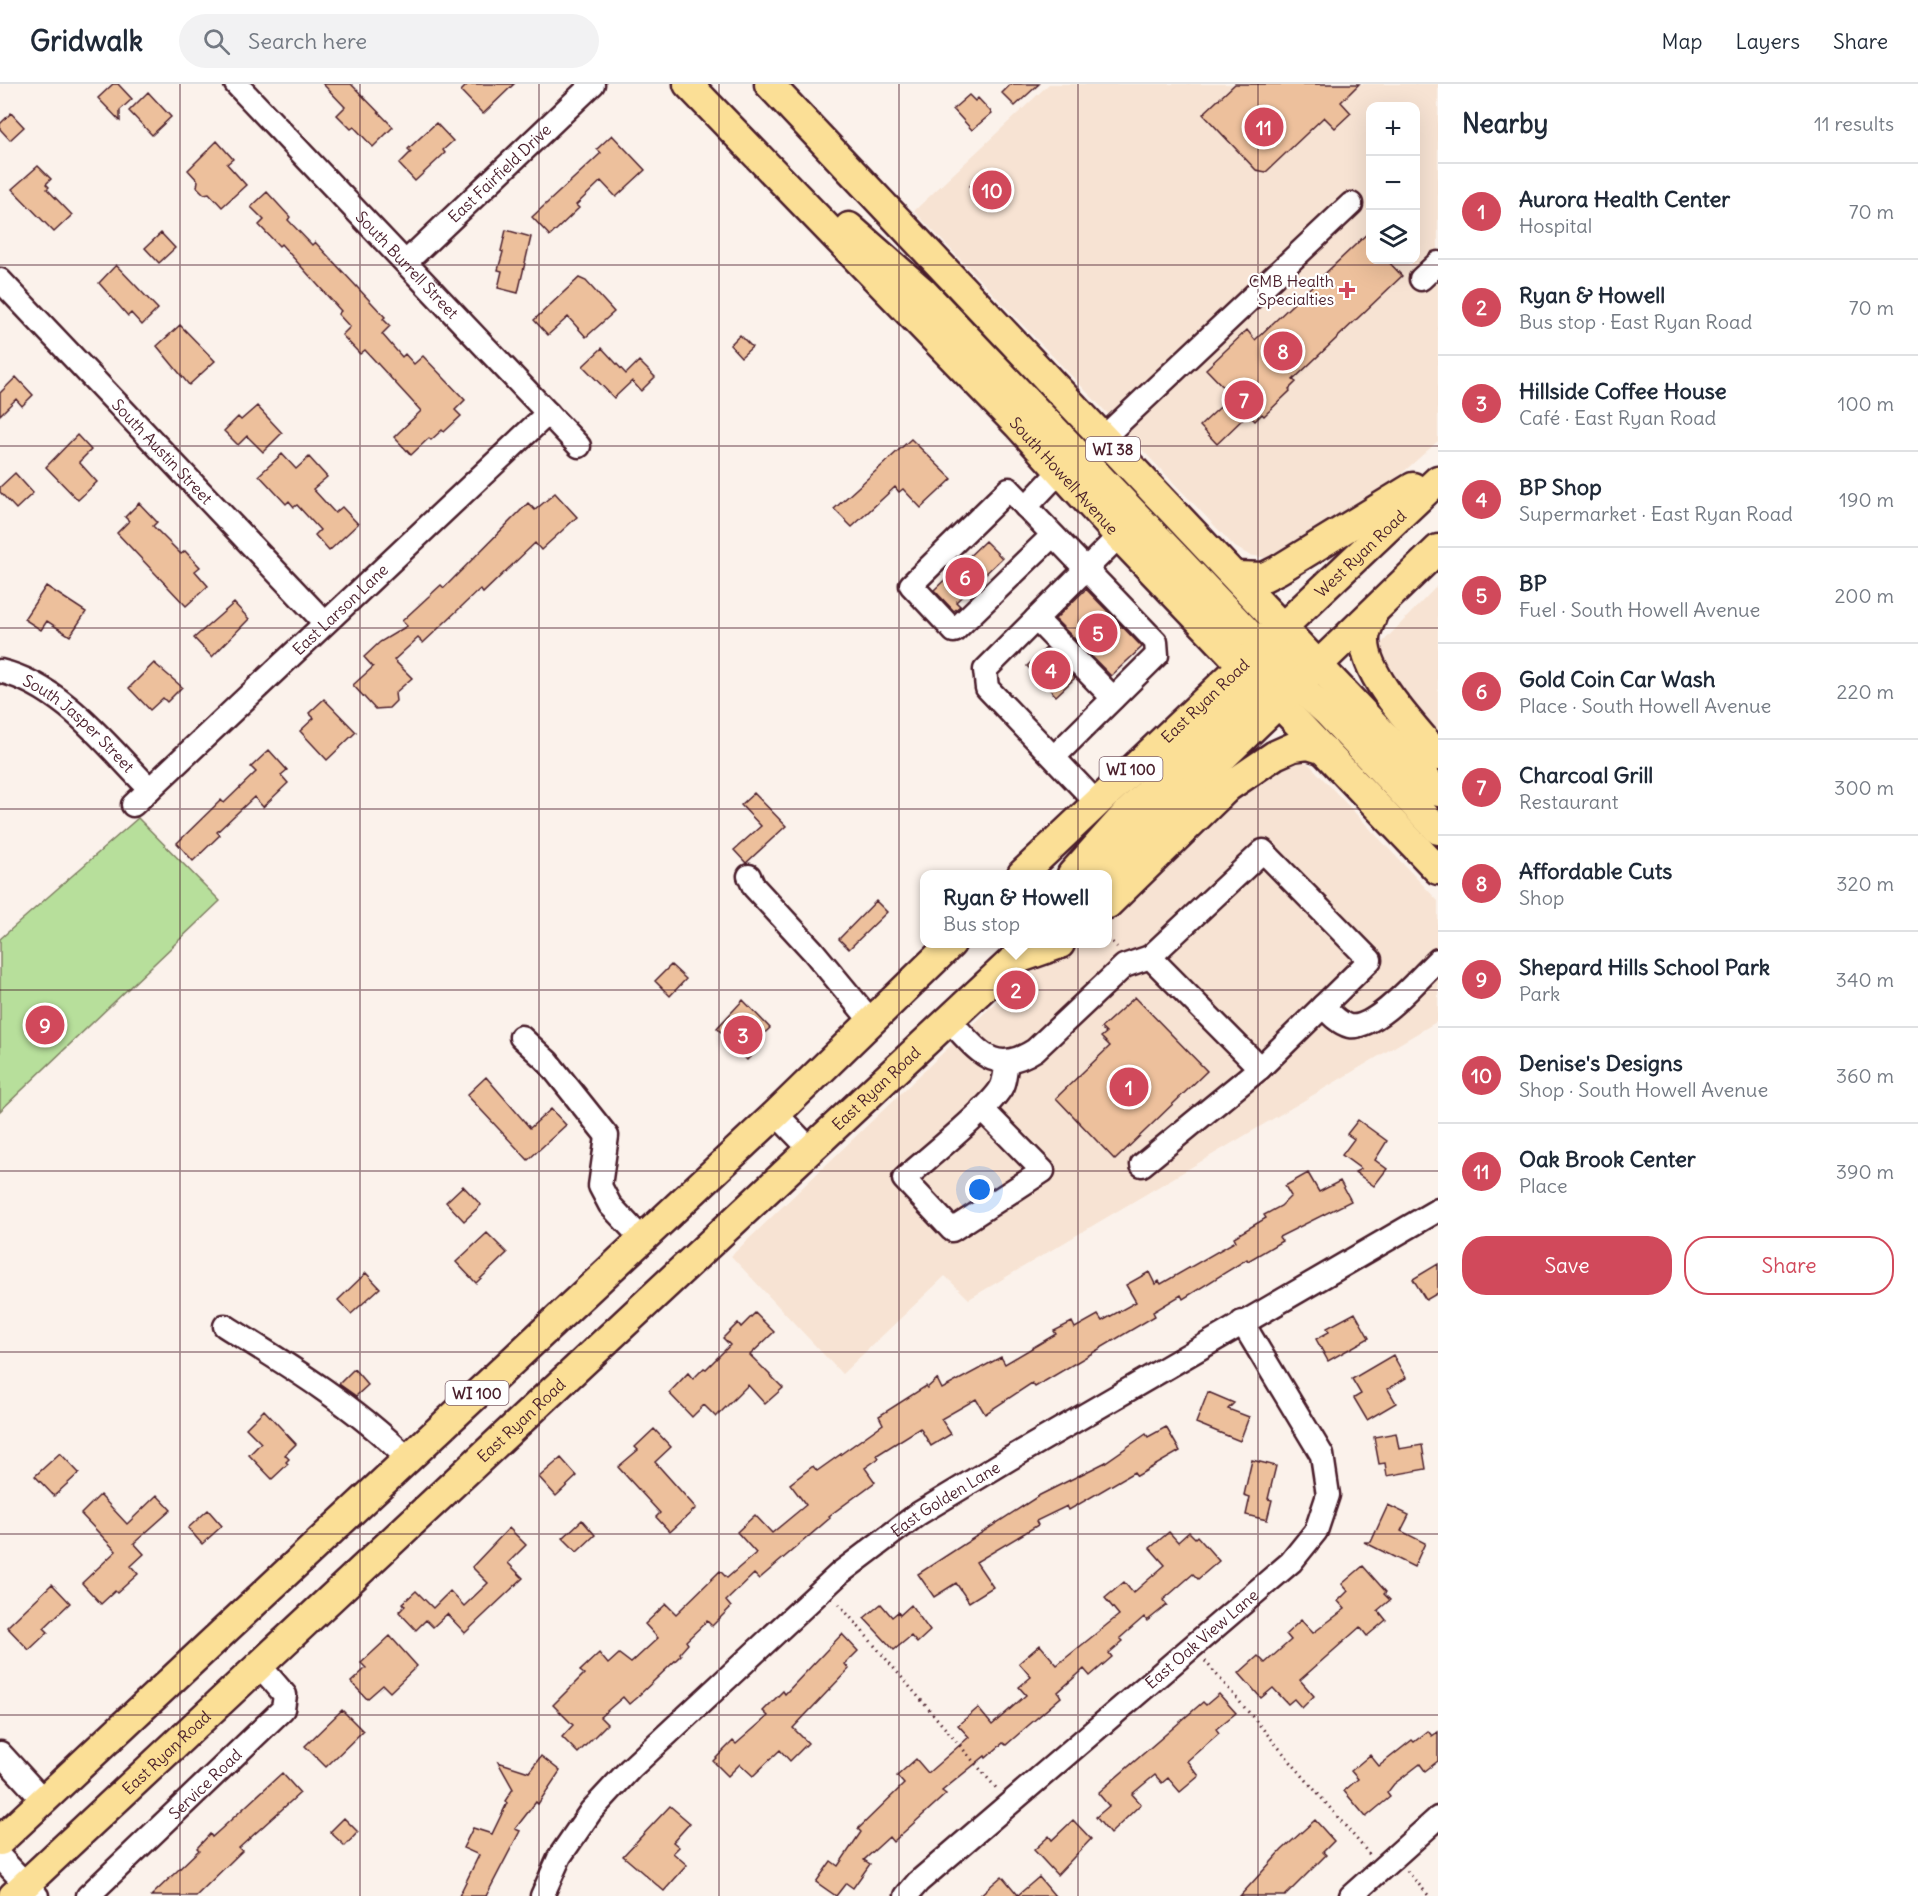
<!DOCTYPE html>
<meta charset="utf-8">
<style>
body{margin:0;font-family:Delius,sans-serif;background:#f2f2f3;color:#1f2937}
.controls{position:absolute;right:18px;top:18px;display:grid;overflow:hidden;border-radius:12px;box-shadow:0 6px 24px #0002}
.controls button{width:54px;height:54px;display:grid;place-items:center;padding:0;border:0;border-bottom:2px solid #e0e1e3;background:#fff;color:#1f2937;font:30px sans-serif}
.you{position:absolute;left:980px;top:1106px;width:21px;height:21px;margin:-15px;border:4px solid #fff;border-radius:50%;background:#1a73e8;box-shadow:0 0 0 9px #1a73e833}
.badge{display:grid;place-items:center;width:39px;height:39px;border-radius:50%;background:#d1495b;color:#fff;font-size:20px;font-weight:700}
.pin{position:absolute;translate:-50% -50%;border:3px solid #fff;box-shadow:0 2px 6px #0006}
.popup{position:absolute;left:920px;top:786px;width:192px;height:78px;box-sizing:border-box;display:grid;place-content:center;border-radius:12px;background:#fff;filter:drop-shadow(0 2px 4px #0005);font-size:20px;white-space:nowrap;color:#747a83}
.popup b{font-size:22px;color:#1f2937}
.popup::after{content:'';position:absolute;left:50%;top:100%;margin-left:-12px;border:12px solid transparent;border-top-color:#fff}
.list{margin:0;padding:0;list-style:none}
h2{display:flex;justify-content:space-between;align-items:center;height:78px;margin:0;padding:0 24px;font-size:26px}
h2 small{font-size:20px;font-weight:400;color:#747a83}
.list li{display:grid;grid-template-columns:39px 1fr auto;gap:18px;align-items:center;box-sizing:border-box;height:96px;padding:0 24px;border-top:2px solid #e0e1e3}
.list b{display:block;font-size:22px;white-space:nowrap}
.list p{margin:0;font-size:20px;white-space:nowrap;color:#747a83}
.list em{font-size:20px;font-style:normal;color:#747a83}
.actions{display:flex;gap:12px;padding:18px 24px}
.actions a{flex:1;padding:14px 0;border:2px solid #d1495b;border-radius:24px;text-align:center;font-size:21px;color:#d1495b}
.actions .main{background:#d1495b;color:#fff}
.icon{flex:none;width:33px;height:33px;fill:none;stroke:currentColor;stroke-width:2;stroke-linecap:round;stroke-linejoin:round}
.map{position:relative;flex:none;width:1438px;height:1812px;overflow:hidden}
header{display:flex;align-items:center;gap:36px;box-sizing:border-box;height:84px;padding:0 30px;background:#fff;border-bottom:2px solid #e0e1e3}
header strong{font-size:28px}
nav{display:flex;gap:33px;margin-inline-start:auto;font-size:21px}
.search{width:420px;height:54px;background:#f2f2f3;display:flex;align-items:center;gap:15px;box-sizing:border-box;padding:0 21px;border-radius:33px;color:#747a83;font-size:22px}
main{display:flex}
aside{flex:1;background:#fff}
.map>svg:first-child{display:block}
</style>
<header>
<strong>Gridwalk</strong>
<div class="search"><svg class="icon" aria-label="search" viewBox="0 0 24 24"><circle cx="10" cy="10" r="6"/><path d="M15 15l6 6"/></svg>Search here</div>
<nav><a>Map</a><a>Layers</a><a>Share</a></nav>
</header>
<main>
<div class="map">
<svg width="1438" height="1812" viewBox="0 0 1438 1812">
<rect width="100%" height="100%" fill="#fbf2eb"/>
<filter id="ink" filterUnits="userSpaceOnUse"><feTurbulence type="fractalNoise" baseFrequency=".0167" numOctaves="2"/><feDisplacementMap in="SourceGraphic" scale="12" xChannelSelector="R" yChannelSelector="G"/><feConvolveMatrix kernelMatrix="1 2 1 2 8 2 1 2 1" color-interpolation-filters="sRGB"/></filter>
<g filter="url(#ink)">
<path fill="#f7e3d3" fill-rule="evenodd" d="M1049,0H1438V357L1390,400L1282,471L1266,474L1249,471L1235,463L914,127ZM1370,22H1416V176H1370Z
M1438,501V658L1381,584L1379,562Z
M1298,674L1310,681L1438,817V937L969,1215L945,1192L842,1290L731,1172L1020,895L1077,860H1108V830L1230,710Z"/>
<path fill="#b7df9b" stroke="#807f63" stroke-width="1.5" d="M138,734L220,817L0,1027V855Z"/>
<path fill="#edc09c" stroke="#4a1f2b" stroke-width="1.5" d="M113,0H118L132,15L120,26V37L98,14Z
M323,0H351L393,43L373,63L354,43L351,45L337,31L345,23Z
M468,0H514L483,30L461,7Z
M1011,0H1039L1015,22L1002,9Z
M1235,0H1359L1341,18L1351,29L1335,44L1324,33L1266,88L1256,86L1203,30Z
M148,8L171,33L152,51L129,27Z
M969,11L975,17L978,14L992,29L972,46L953,25Z
M11,29L24,43L10,56L0,45V40Z
M436,39L453,57L443,66L445,69L415,97L399,80L411,68L408,65Z
M612,51L645,86L616,113L601,97L576,121L579,124L550,152L532,133L601,69L597,65Z
M217,57L233,75L227,80L246,101L222,123L209,109L204,110L197,103L198,97L188,86Z
M38,82L51,95L46,100L49,103L47,105L72,131L54,148L12,105Z
M988,85L1008,106L991,123L970,102Z
M267,108L290,133L288,136L312,161L315,158L385,233L383,235L390,242L382,250L402,273L405,270L414,280L423,272L465,316L455,326L461,332L444,348L442,346L431,356L429,354L411,371L394,353L421,327L365,266L360,270L342,251L350,243L338,230L341,227L281,160L279,162L259,141L264,136L251,123Z
M506,146L531,153L518,209L498,204L502,187L498,186L503,168L501,167Z
M1371,146V176H1387L1402,192L1293,296L1296,298L1289,305L1290,307L1264,332L1262,330L1255,337L1248,330L1217,360L1200,342L1232,312L1206,285L1247,246L1255,256Z
M161,149L175,164L159,179L145,164Z
M116,181L158,225L142,241L131,229L128,232L99,199Z
M579,194L586,197L614,228L586,253L568,233L548,251L534,236Z
M180,241L215,277L189,301L157,262Z
M740,251L752,263L741,273L730,261Z
M602,264L626,290L639,277L655,293L641,307L632,297L614,314L583,282Z
M16,293L33,311L22,322L16,315L0,331V309Z
M257,322L282,349L263,368L247,352L238,361L224,347L238,333L241,336Z
M77,351L91,366L79,378L97,398L78,416L46,383Z
M911,355L952,395L921,424L903,405L899,408L895,403L852,443L834,425Z
M282,370L296,385L309,373L327,393L313,405L335,429L342,423L358,440L329,467L315,451L320,446L297,421L294,423L289,417L286,420L259,391Z
M15,389L33,409L16,425L0,408V403Z
M555,409L577,433L541,466L535,459L483,509L480,505L423,559L418,554L394,576L412,594L395,609L396,617L389,624L375,625L353,601L373,583L364,573L380,558L407,542L402,537L441,501L444,504L528,419L535,426Z
M139,419L157,438L153,442L181,470L185,467L200,483L195,487L208,502L186,522L117,449L129,437L125,433Z
M985,457L1002,474L956,518L960,522L954,527L934,506Z
M46,502L86,528L70,552L47,537L41,546L24,535Z
M1086,505L1142,563L1111,592L1055,535Z
M234,519L249,535L212,573L194,554Z
M1046,564L1075,594L1056,612L1027,582Z
M154,579L182,603L167,618L163,614L150,626L129,604Z
M324,615L356,648L327,676L300,647L314,634L309,629Z
M269,666L287,686L281,691L288,699L263,723L254,713L217,748L220,751L193,777L177,759L221,716L224,719L256,688L251,683Z
M754,709L786,742L746,779L734,766L761,742L741,721Z
M876,817L887,828L849,865L839,855Z
M671,881L686,895L670,912L655,897Z
M1135,913L1207,987L1115,1076L1056,1014L1110,962L1101,953L1106,949L1101,944Z
M743,916L770,944L755,958L760,963L747,976L717,944Z
M486,993L530,1044L551,1025L566,1041L528,1076L467,1011Z
M1358,1036L1387,1057L1375,1076L1387,1085L1374,1102L1355,1088L1361,1085L1342,1071L1354,1055L1347,1050Z
M1308,1089L1319,1108L1340,1097L1351,1117L1279,1153L1282,1157L1248,1177L1247,1175L1183,1215L1181,1211L1153,1228L1155,1232L1035,1303L1032,1299L985,1330L976,1315L941,1335L951,1350L931,1362L920,1344L877,1371L879,1374L865,1384L875,1398L829,1432L830,1434L759,1495L754,1490L726,1517L731,1523L712,1542L707,1537L686,1557L688,1560L680,1569L681,1571L636,1614L629,1620L623,1613L600,1633L607,1640L578,1669L562,1653L573,1641L553,1621L584,1590L580,1587L599,1569L608,1580L619,1570L631,1579L658,1554L645,1540L666,1520L676,1530L720,1487L727,1494L756,1469L737,1448L755,1431L772,1449L806,1421L790,1400L813,1382L817,1387L883,1340L879,1332L926,1302L927,1304L937,1295L942,1305L1001,1273L1005,1280L1056,1250L1054,1247L1072,1238L1075,1244L1098,1231L1102,1237L1136,1218L1126,1201L1149,1188L1155,1200L1159,1197L1161,1200L1236,1157L1234,1153L1266,1134L1264,1131L1281,1122L1291,1112L1285,1102Z
M463,1102L481,1121L464,1137L446,1118Z
M487,1149L507,1169L476,1199L456,1178Z
M1438,1180V1209L1426,1216L1413,1195Z
M366,1189L380,1204L351,1230L338,1216Z
M755,1229L774,1248L750,1271L783,1304L765,1320L748,1301L716,1333L704,1321L692,1333L669,1309L688,1289L693,1295L704,1284L706,1285L730,1261L723,1254L738,1239L741,1243Z
M1355,1229L1369,1254L1328,1277L1316,1255L1329,1248L1327,1244Z
M1393,1271L1406,1294L1388,1305L1396,1319L1367,1336L1354,1314L1361,1310L1352,1295Z
M354,1285L368,1301L356,1312L339,1300Z
M1208,1308L1234,1319L1228,1325L1249,1333L1240,1357L1196,1339Z
M264,1326L296,1360L285,1371L289,1375L286,1378L288,1380L272,1395L249,1371L261,1359L246,1344Z
M1166,1343L1180,1367L1137,1392L1134,1388L1069,1426L1067,1422L1036,1437L1038,1441L976,1478L993,1503L969,1518L956,1499L934,1513L918,1490L1040,1411L1104,1379L1146,1350L1148,1353Z
M654,1345L671,1363L655,1378L696,1424L670,1448L656,1433L660,1429L618,1383L638,1366L635,1363Z
M1396,1349L1399,1365L1422,1361L1426,1385L1387,1392L1385,1379L1379,1380L1374,1353Z
M60,1369L79,1389L54,1412L35,1392Z
M561,1374L577,1392L556,1412L539,1393Z
M1252,1376L1276,1382L1268,1415L1272,1416L1267,1436L1246,1431L1250,1413L1244,1411Z
M100,1411L127,1440L157,1411L171,1426L134,1459L144,1470L131,1482L138,1490L117,1509L115,1507L101,1520L82,1499L116,1467L81,1430Z
M1388,1421L1409,1431L1401,1447L1425,1459L1414,1483L1364,1458H1371Z
M208,1426L222,1442L202,1460L188,1444Z
M582,1436L595,1451L577,1468L563,1454Z
M509,1444L526,1461L508,1479L523,1494L465,1549L447,1530L433,1543L426,1536L416,1546L399,1528L405,1522L403,1519L416,1507L433,1524L450,1507L464,1522L488,1499L472,1483Z
M1169,1448L1178,1458L1189,1448L1195,1454L1197,1452L1219,1477L1198,1495L1193,1490L1163,1516L1167,1521L1147,1537L1144,1533L1120,1554L1123,1557L1109,1569L1112,1573L1090,1592L1084,1585L1058,1608L1061,1613L1014,1654L1006,1661L1003,1659L986,1674L985,1672L942,1707L946,1710L893,1758L889,1753L864,1776L870,1780L853,1804L846,1799L836,1812L816,1798L831,1777L838,1782L861,1748L858,1745L904,1700L897,1692L916,1675L928,1689L969,1653L958,1641L978,1624L992,1641L1026,1611L1019,1603L1031,1593L1019,1579L1040,1561L1057,1581L1119,1531L1105,1514L1124,1498L1133,1509L1165,1481L1150,1464Z
M1363,1482L1386,1508L1384,1510L1390,1516L1378,1526L1386,1536L1367,1552L1360,1543L1300,1596L1314,1612L1302,1624L1294,1615L1288,1620L1273,1604L1261,1614L1239,1589L1258,1572L1265,1579L1291,1556L1286,1550L1301,1536L1313,1549L1345,1525L1338,1517L1348,1507L1342,1500Z
M52,1500L70,1519L44,1544L48,1548L29,1566L7,1543Z
M881,1520L892,1533L898,1528L900,1531L911,1521L930,1547L917,1559L911,1552L894,1566L864,1534Z
M842,1550L858,1567L845,1580L849,1585L793,1644L808,1659L790,1677L780,1666L753,1692L740,1680L728,1692L713,1677L733,1657L736,1660L768,1632L763,1627L783,1607L785,1610Z
M390,1552L417,1582L390,1608L383,1601L367,1615L351,1598L366,1584L361,1579Z
M1219,1610L1236,1629L1216,1645L1219,1649L1187,1677L1199,1692L1180,1708L1168,1694L1162,1699L1155,1691L1132,1710L1141,1720L1110,1750L1096,1733L1109,1722L1098,1709L1203,1618L1206,1621Z
M342,1626L363,1647L326,1683L305,1662Z
M1428,1647L1432,1652L1438,1648V1677L1425,1687L1420,1680L1394,1700L1387,1709L1390,1713L1366,1733L1344,1707L1358,1695L1351,1687L1370,1671L1379,1682L1412,1656L1414,1658Z
M541,1672L560,1687L538,1720L536,1718L515,1745L520,1747L486,1812H459L479,1771L463,1764L473,1744L492,1750L507,1719L505,1717L513,1705L498,1678L529,1688Z
M282,1689L300,1709L239,1764L242,1767L196,1812H151L199,1766L197,1764L210,1750L212,1753L221,1745Z
M670,1722L690,1739L673,1758L679,1763L673,1769L687,1781L664,1807L623,1772Z
M344,1734L358,1748L345,1762L330,1748Z
M1073,1736L1091,1755L1057,1791L1034,1766L1049,1752L1052,1756Z
M1315,1736L1334,1757L1323,1768L1326,1771L1285,1812H1240L1282,1766Z
M1002,1792L1018,1811L1039,1793L1055,1812H979Z"/>
<g fill="none" stroke-linecap="round" stroke-linejoin="round">
<g stroke="#4a1f2b" stroke-width="27">
<g id="minor">
<path id="s1" d="M236,0L579,362"/>
<path id="s2" d="M406,178L593,0"/>
<path d="M1421,195L1438,179"/>
<path id="s3" d="M0,196L325,539"/>
<path d="M1103,354L1351,120"/>
<path d="M1026,423L1060,387"/>
<path d="M1053,451L954,547L911,501L1009,405C1058,456 1107,507 1156,558L1157,571L1054,673"/>
<path d="M1036,535L1113,614"/>
<path id="s4" d="M0,587C63,602 106,661 150,705"/>
<path d="M1096,718L987,604L985,586L1119,452"/>
<path id="s5" d="M133,721L548,329"/>
<path d="M749,792L754,803L813,867L871,937"/>
<path d="M1323,922C1330,929 1338,939 1349,942C1375,947 1420,893 1438,876"/>
<path d="M949,936C978,966 993,993 1035,966L1124,882L1150,873L1260,984"/>
<path d="M521,953L548,978L607,1052L600,1102L610,1121L642,1155"/>
<path d="M982,1025L1043,1087L952,1146L904,1095C923,1078 994,1021 1002,1002C1005,995 1005,987 1007,979"/>
<path d="M776,1030L810,1065"/>
<path d="M1142,1081L1260,984L1370,876L1263,767L1150,873"/>
<path d="M225,1242C288,1281 355,1322 407,1374"/>
<path d="M0,1669L43,1716"/>
<path d="M0,1773L37,1812"/>
<path id="s6" d="M88,1812L283,1625L285,1611L260,1582"/>
<path id="s7" d="M542,1812L560,1772L591,1727L630,1685L840,1489L918,1430L1009,1375L1438,1126"/>
<path id="s8" d="M906,1812L918,1798L1291,1478L1316,1447L1328,1411L1322,1371L1242,1238"/>
<path d="M1351,1812L1438,1734"/>
</g>
</g>
<g stroke="#4a1f2b" stroke-width="33">
<g id="major">
<path id="s9" d="M688,0L1018,341L1119,452L1438,786"/>
<path d="M769,0L1438,708"/>
<path d="M849,143L923,208L1248,549L1289,573L1317,580"/>
<path d="M1236,492L1264,493L1278,486L1413,403"/>
<path d="M1373,529C1371,537 1365,547 1365,555C1363,591 1416,645 1438,672"/>
<path d="M1284,589L1328,629L1438,746"/>
<path id="s10" d="M1022,790L1438,396"/>
<path d="M1072,790L1125,731L1260,600L1270,584"/>
<path d="M1102,790L1438,465"/>
<path d="M1108,820L1228,703L1275,671L1293,663L1308,661L1324,666"/>
<path d="M1012,877L1060,860"/>
<path d="M0,1757L776,1030L951,860"/>
<path id="s11" d="M13,1812L1030,860"/>
</g>
</g>
<path stroke="#4a1f2b" stroke-width="3" stroke-dasharray="1.5 4.5" stroke-linecap="butt" d="M1108,854L1117,863
M839,1520L997,1705
M1205,1577L1370,1771
M1407,1787L1429,1812"/>
<use href="#minor" stroke="#fff" stroke-width="22"/>
<use href="#major" stroke="#fbdf96" stroke-width="28"/>
</g>
</g>
<path fill="none" stroke="#4a1f2b" stroke-width="1.5" stroke-opacity="0.55" d="M180,0V1812M360,0V1812M539,0V1812M719,0V1812M899,0V1812M1078,0V1812M1258,0V1812M0,181H1438M0,362H1438M0,544H1438M0,725H1438M0,906H1438M0,1087H1438M0,1268H1438M0,1450H1438M0,1631H1438"/>
<path fill="#d1495b" stroke="#fff" stroke-width="2" d="M1344 197h6v6h6v6h-6v6h-6v-6h-6v-6h6z"/>
<g text-anchor="middle" dominant-baseline="central" stroke-width="4.5" stroke-linejoin="round" paint-order="stroke">
<g fill="#fff" stroke="#80626b" stroke-width="1.5">
<rect x="1086" y="353" width="54" height="24" rx="4.5"/>
<rect x="1099.5" y="673" width="63" height="24" rx="4.5"/>
<rect x="445.5" y="1297" width="63" height="24" rx="4.5"/>
</g>
<g font-size="15" font-weight="bold" fill="#4a1f2b">
<text x="1113" y="365">WI 38</text>
<text x="1131" y="685">WI 100</text>
<text x="477" y="1309">WI 100</text>
</g>
<g font-size="16" fill="#4a1f2b" stroke="#fff">
<text stroke="none"><textPath href="#s2" startOffset="129">East Fairfield Drive</textPath></text>
<text stroke="none"><textPath href="#s1" startOffset="249">South Burrell Street</textPath></text>
<text stroke="none"><textPath href="#s3" startOffset="236">South Austin Street</textPath></text>
<text stroke="none"><textPath href="#s9" startOffset="543">South Howell Avenue</textPath></text>
<text stroke="none"><textPath href="#s10" startOffset="466">West Ryan Road</textPath></text>
<text stroke="none"><textPath href="#s5" startOffset="285">East Larson Lane</textPath></text>
<text stroke="none"><textPath href="#s10" startOffset="252">East Ryan Road</textPath></text>
<text stroke="none"><textPath href="#s4" startOffset="96">South Jasper Street</textPath></text>
<text stroke="none"><textPath href="#s11" startOffset="1182">East Ryan Road</textPath></text>
<text stroke="none"><textPath href="#s11" startOffset="696">East Ryan Road</textPath></text>
<text stroke="none"><textPath href="#s7" startOffset="572">East Golden Lane</textPath></text>
<text stroke="none"><textPath href="#s8" startOffset="392">East Oak View Lane</textPath></text>
<text stroke="none"><textPath href="#s11" startOffset="210">East Ryan Road</textPath></text>
<text stroke="none"><textPath href="#s6" startOffset="162">Service Road</textPath></text>
</g>
<g font-size="16" fill="#4a1f2b" stroke="#fff" text-anchor="end">
<text x="1334" y="197">CMB Health<tspan x="1334" dy="18">Specialties</tspan></text>
</g>
</g>
</svg>
<div class="controls">
<button>+</button>
<button>−</button>
<button><svg class="icon" aria-label="layers" viewBox="0 0 24 24"><path d="M12 4l9 5-9 5-9-5zM3 14l9 5 9-5"/></svg></button>
</div>
<div class="you"></div>
<div class="pin badge" style="left:1129px;top:1003px">1</div>
<div class="pin badge" style="left:1016px;top:906px">2</div>
<div class="popup"><b>Ryan &amp; Howell</b>Bus stop</div>
<div class="pin badge" style="left:743px;top:951px">3</div>
<div class="pin badge" style="left:1051px;top:586px">4</div>
<div class="pin badge" style="left:1098px;top:549px">5</div>
<div class="pin badge" style="left:965px;top:493px">6</div>
<div class="pin badge" style="left:1244px;top:316px">7</div>
<div class="pin badge" style="left:1283px;top:267px">8</div>
<div class="pin badge" style="left:45px;top:941px">9</div>
<div class="pin badge" style="left:992px;top:106px">10</div>
<div class="pin badge" style="left:1264px;top:43px">11</div>
</div>
<aside>
<h2>Nearby<small>11 results</small></h2>
<ul class="list">
<li><span class="badge">1</span><div><b>Aurora Health Center</b><p>Hospital</p></div><em>70 m</em></li>
<li><span class="badge">2</span><div><b>Ryan &amp; Howell</b><p>Bus stop · East Ryan Road</p></div><em>70 m</em></li>
<li><span class="badge">3</span><div><b>Hillside Coffee House</b><p>Café · East Ryan Road</p></div><em>100 m</em></li>
<li><span class="badge">4</span><div><b>BP Shop</b><p>Supermarket · East Ryan Road</p></div><em>190 m</em></li>
<li><span class="badge">5</span><div><b>BP</b><p>Fuel · South Howell Avenue</p></div><em>200 m</em></li>
<li><span class="badge">6</span><div><b>Gold Coin Car Wash</b><p>Place · South Howell Avenue</p></div><em>220 m</em></li>
<li><span class="badge">7</span><div><b>Charcoal Grill</b><p>Restaurant</p></div><em>300 m</em></li>
<li><span class="badge">8</span><div><b>Affordable Cuts</b><p>Shop</p></div><em>320 m</em></li>
<li><span class="badge">9</span><div><b>Shepard Hills School Park</b><p>Park</p></div><em>340 m</em></li>
<li><span class="badge">10</span><div><b>Denise's Designs</b><p>Shop · South Howell Avenue</p></div><em>360 m</em></li>
<li><span class="badge">11</span><div><b>Oak Brook Center</b><p>Place</p></div><em>390 m</em></li>
</ul>
<div class="actions"><a class="main">Save</a><a>Share</a></div>
</aside>
</main>
